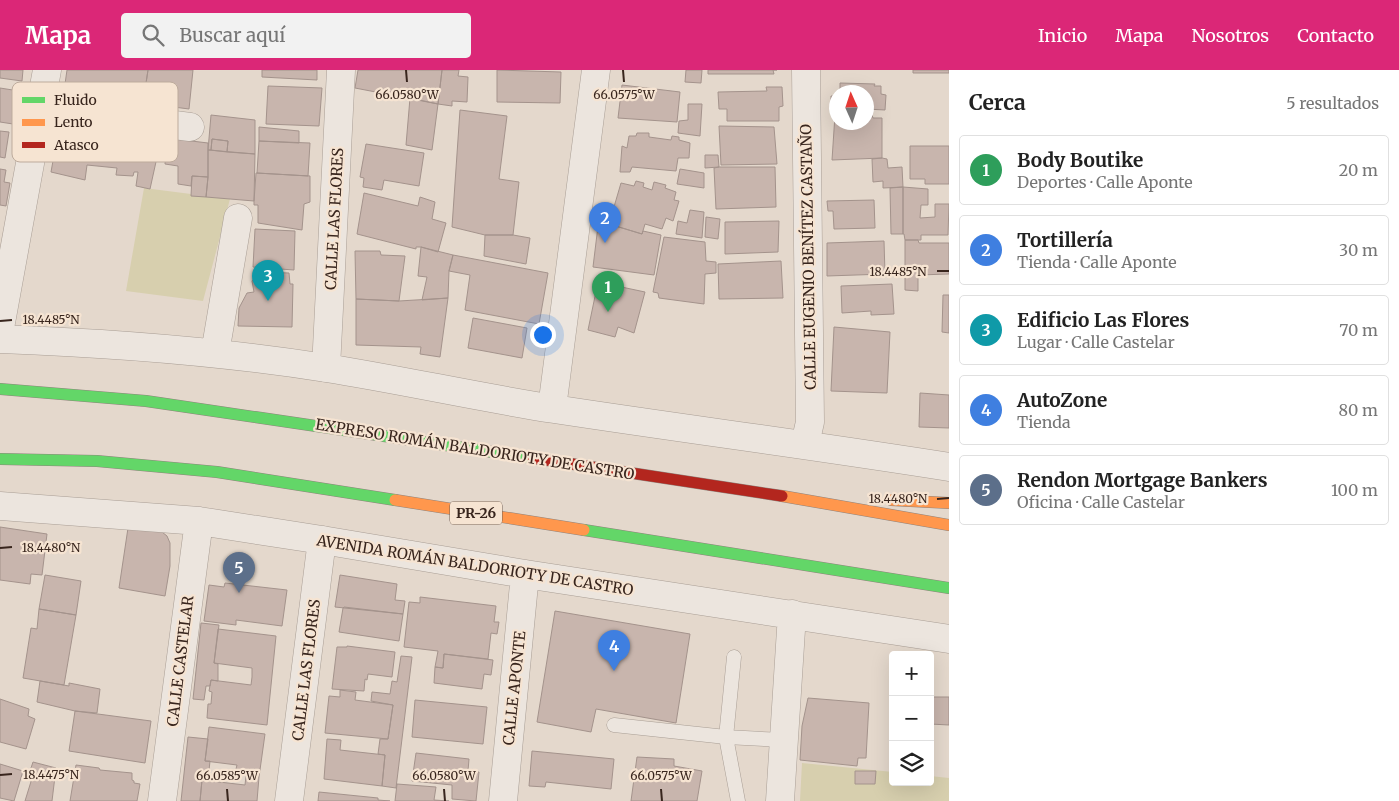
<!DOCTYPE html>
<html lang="es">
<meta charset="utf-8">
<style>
body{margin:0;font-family:Merriweather,serif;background:#f2f2f2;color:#222}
.controls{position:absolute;right:15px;bottom:15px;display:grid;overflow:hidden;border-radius:5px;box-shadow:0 5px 20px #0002}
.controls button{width:45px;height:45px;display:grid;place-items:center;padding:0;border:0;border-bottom:1px solid #e0e0e0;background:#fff;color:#222;font:25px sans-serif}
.compass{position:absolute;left:829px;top:15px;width:45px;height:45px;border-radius:50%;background:#fff;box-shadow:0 5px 20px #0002;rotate:357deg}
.you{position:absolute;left:542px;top:264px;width:18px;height:18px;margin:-12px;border:4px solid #fff;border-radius:50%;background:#1a73e8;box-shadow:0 0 0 8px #1a73e833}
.badge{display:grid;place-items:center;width:32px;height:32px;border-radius:50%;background:#db2777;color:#fff;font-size:16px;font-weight:700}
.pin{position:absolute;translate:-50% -41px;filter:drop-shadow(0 1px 2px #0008)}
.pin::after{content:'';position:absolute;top:26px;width:18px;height:15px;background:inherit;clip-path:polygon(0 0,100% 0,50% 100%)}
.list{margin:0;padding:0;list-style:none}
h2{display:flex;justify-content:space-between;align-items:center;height:65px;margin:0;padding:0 20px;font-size:21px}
h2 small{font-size:16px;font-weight:400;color:#767676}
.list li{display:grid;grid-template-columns:32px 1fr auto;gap:15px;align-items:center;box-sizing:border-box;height:70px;margin:0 10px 10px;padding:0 10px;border:1px solid #e0e0e0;border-radius:5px}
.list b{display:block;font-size:19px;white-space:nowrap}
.list p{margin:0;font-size:16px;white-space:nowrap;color:#767676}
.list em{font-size:16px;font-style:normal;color:#767676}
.icon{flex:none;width:28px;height:28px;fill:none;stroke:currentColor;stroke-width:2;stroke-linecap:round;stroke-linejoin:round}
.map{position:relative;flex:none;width:949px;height:731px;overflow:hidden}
header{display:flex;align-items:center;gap:30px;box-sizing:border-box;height:70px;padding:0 25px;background:#db2777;color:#fff}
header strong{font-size:24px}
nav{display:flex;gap:28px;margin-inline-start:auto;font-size:18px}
.search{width:350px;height:45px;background:#f2f2f2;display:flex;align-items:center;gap:12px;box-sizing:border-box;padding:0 18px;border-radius:5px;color:#767676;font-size:19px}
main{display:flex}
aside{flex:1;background:#fff}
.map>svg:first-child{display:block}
</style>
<header>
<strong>Mapa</strong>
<div class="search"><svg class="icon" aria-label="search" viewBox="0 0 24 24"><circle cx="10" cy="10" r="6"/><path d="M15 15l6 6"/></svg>Buscar aquí</div>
<nav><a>Inicio</a><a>Mapa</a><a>Nosotros</a><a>Contacto</a></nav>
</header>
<main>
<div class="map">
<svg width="949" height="731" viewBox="0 0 949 731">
<rect width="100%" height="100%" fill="#e4d8cc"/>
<path fill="#d7cfae" d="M144,118L230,129L203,231L126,221Z
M802,693L893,702V712H930V706L949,708V731H800Z"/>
<path fill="#c8b5ad" stroke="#a4938c" d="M0,0H23L22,11L0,8Z
M67,0H148L143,33L64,21Z
M148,0H193L189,39L143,33Z
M262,0H317V10L262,7Z
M358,0H442L438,34L355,18Z
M442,0H459L458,6L468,7L467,32L452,31V36L438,34Z
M497,0L561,2L560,33L497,32Z
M686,0H702L701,13L685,12Z
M708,0H777H773L774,4H708Z
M913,0H949V3H913Z
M840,13L875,14L874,16H881V24L886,25L885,40L866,39V22H840Z
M622,15L680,22L677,52L618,48Z
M268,16L322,18L319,56L266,54Z
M766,17H782L783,36L779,37V51H727V39H719L718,22L767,21Z
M0,18L19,21L13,54L0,52Z
M836,23V45H835V36H831V26H836Z
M410,28L438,34L432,80L406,75Z
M688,34H702L700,66L678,63L679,51L688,50Z
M460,40L507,46L499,109L519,112L513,165H485L452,157Z
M211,45L255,50V84L227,82L228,71L212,69L211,80H208Z
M835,45H836V52H866V45H872L873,48H882V88L832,90Z
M719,56L774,57L777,94L721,95Z
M259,57L299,61V73L259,71Z
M0,61L9,62L5,88L0,87Z
M58,63L113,69L114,63L161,69L150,119L136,116L138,102H134L133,106L116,105L117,98L87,95L85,110L51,102Z
M637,63H649V67L671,70L672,66L679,67V70L690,73L689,88H678L676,101L632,97L630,102H620L622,76L627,78L629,66H636Z
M167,68L208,73V107L192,106L191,116L178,114V96L165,94Z
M212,69L228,71L227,82L211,80Z
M259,71L310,73L308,106L257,103Z
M366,74L424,83L419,116L384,110L382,120L363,117L364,108L360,107Z
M910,76H949V114H925V109H910Z
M208,80L255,84L254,131L206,127L208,107Z
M705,85H718L719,97L705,98Z
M882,88L887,89L888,98L902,97L903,117L883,118V111L873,112L872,89Z
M719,97H775L776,137L716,139L714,98Z
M0,99L6,100L4,112L10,113L6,136L0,135Z
M680,99L704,103V118L677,114Z
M256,103L310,106V132L304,134L302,160L258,153V135H254V131Z
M192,106L208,107L206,127L191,126Z
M636,111L644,113L643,117L652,120L654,112L666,115L665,118L676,122L674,130L679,131L673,151L666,148L662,159L645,154L642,164L609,154L621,113L634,116Z
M903,117L928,119V135H921L920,148L935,147V134H949L948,165H921V170H905L904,164H903Z
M903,117V164H891L890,118Z
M364,123L418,136L420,127L435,132L432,149L446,153L438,182L421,177H416V179L357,164Z
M874,130L875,158L834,159L833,141H828L827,131Z
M690,140L704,142L702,168L676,164L678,151L687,153Z
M706,147L720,149L718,169L705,167Z
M779,151L778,182L725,184V152Z
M609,154L642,164L643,161L661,165L654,205L593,197L598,156Z
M255,159L295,161L294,200L253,197Z
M485,165H513L530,168L526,194L484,186Z
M664,167L705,172L706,191L716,192V203L705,204L704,234L659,228L658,223L653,222Z
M905,170H918L919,173H949V204L918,205V221L905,220Z
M884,171L885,204L827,206V173Z
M421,177L453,185L449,201L448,228L422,230L427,207L418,206Z
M355,181H380L381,185L405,186L399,231L356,229Z
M453,185L548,203L539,254L465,240L470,205L449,201Z
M781,191L783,228L719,229L718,194Z
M259,202L289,203L290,214H293L292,257L238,256L239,238L247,223L254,222L252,211Z
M598,212L645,222L634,263L618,257L615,267L588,260Z
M892,214L894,244L871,245V241L842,243L841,216Z
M943,225H949V263L942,262Z
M448,228L440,287L420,284L421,277L356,275V229L399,231Z
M473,248L527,258L522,288L468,278Z
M834,257L890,262L887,323L831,321Z
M920,323L949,325V358L919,357Z
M0,457L47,464L42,505L31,504L30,514L0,510Z
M128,458L156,460L162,462L167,466L170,473V496L165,526L119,518Z
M45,505L81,511L76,545L39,539Z
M340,505L397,514L395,530L405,531L403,544L335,537Z
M225,513L287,520L282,556L236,550V555L204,551L209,515L224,517Z
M420,527L496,536L494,552H499L497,564L491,563L488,589L444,584L443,598L435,597L438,581L404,577L409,532L420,533Z
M344,537L403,544L399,571L339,562L343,538Z
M39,539L76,545L64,615L23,608L31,558L37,559Z
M555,541L690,564L676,653L596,639L591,662L537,652Z
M201,553L219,555L214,593L218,594V611L211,610L210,616H206L204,630L193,629Z
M218,559L276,566L267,655L207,648L208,634H211L212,622L209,621L211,610L251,615L252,607V598L214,593Z
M347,576L395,582L392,607L368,604L367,610L365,609L364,621L332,619L337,577H347Z
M444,584L493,590L491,605L484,604L482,619L434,613L435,597L443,598Z
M401,586L412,587L396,718L382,716L385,685L378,684L380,669H388L393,635L371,631L372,622L390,624L392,611L397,612Z
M40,611L69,616V613L100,619L97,643L75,641L37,632Z
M340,620L356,622L355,630L393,635L388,669L325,663L329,626L340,627Z
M930,627H949V655L930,654Z
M808,628L869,633L866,688H858L857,696L800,690L802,656Z
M0,629L29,639L28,646L35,649L26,679L0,672Z
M415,630L487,637L483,674L412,667Z
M75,641L151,651L145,693L69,681Z
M209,657L265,664L259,707L235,703L237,695L205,691Z
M188,667L208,669L205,691H210L208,710H202L200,731H181Z
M327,669L341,670L340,680L385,685L382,716L324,709Z
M532,681L614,689L611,719L546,712L545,717L529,716Z
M416,683L469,689L468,701L479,702L476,731L452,729V715L412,711Z
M637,687L674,689V696L702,701L697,731H631Z
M33,692L56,698L52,731H25L33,705L29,704Z
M0,694L23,701L14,731L0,728Z
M76,695L99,698L100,700L132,703V710L134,711V713L140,714L137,731H70Z
M855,701H876L875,714H855Z
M246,706L259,707L257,731H200L202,710L245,715Z
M397,714L436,717L434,730L449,731H395Z
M319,722L378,728V730L390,731H318Z"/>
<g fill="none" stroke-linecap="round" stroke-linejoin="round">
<g stroke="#a99e95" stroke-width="15">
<path id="lane" d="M734,587L726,667L738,731
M614,655L726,667L783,670"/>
</g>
<g stroke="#a99e95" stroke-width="29">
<path id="street" d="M41,38L190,57
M0,258L47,0
M0,269C109,273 218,281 326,298C402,310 477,327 554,339C685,359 817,376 949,397
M215,283L238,148
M326,298L341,0
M552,338L596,0
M805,374L810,352L806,0
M0,436L199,451L322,470L525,504L949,569
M162,731L199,451
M289,731L322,470
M503,731L525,504
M780,731L792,544"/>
</g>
<g stroke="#8f837c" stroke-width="12">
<path id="fast" d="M0,319L146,331L533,388
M0,389L97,391L217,402L395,430
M584,460L949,518"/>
</g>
<g stroke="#8f837c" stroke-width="12">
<path id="slow" d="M782,426L949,455
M395,430L584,460
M891,430L949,433"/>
</g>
<g stroke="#8f837c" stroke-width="12">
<path id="jam" d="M533,388L782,426"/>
</g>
<use href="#lane" stroke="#ece5de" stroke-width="14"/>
<use href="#street" stroke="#ece5de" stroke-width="28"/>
<use href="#fast" stroke="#63d668" stroke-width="11"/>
<use href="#slow" stroke="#ff974d" stroke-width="11"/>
<use href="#jam" stroke="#b3261e" stroke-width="11"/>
</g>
<path fill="none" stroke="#38251d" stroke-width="2" d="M406,0L407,12M623,0L624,12M937,201H949M0,251L12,250M937,429L949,428M0,478L12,477M0,705L12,704M227,719L228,731M444,719L445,731M661,719L662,731"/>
<g text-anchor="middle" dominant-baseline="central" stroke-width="4.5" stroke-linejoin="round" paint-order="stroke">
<rect fill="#f6e4d2" stroke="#715e53" stroke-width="1" x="450" y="431.5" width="52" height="23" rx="4"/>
<g font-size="14" font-weight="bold" fill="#38251d">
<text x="476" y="443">PR-26</text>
</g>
<g font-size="15" fill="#38251d" stroke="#f6e4d2">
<text transform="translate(334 149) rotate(-87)">CALLE LAS FLORES</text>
<text transform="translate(808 187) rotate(-91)">CALLE EUGENIO BENÍTEZ CASTAÑO</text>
<text transform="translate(475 379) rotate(9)">EXPRESO ROMÁN BALDORIOTY DE CASTRO</text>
<text transform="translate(475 495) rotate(9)">AVENIDA ROMÁN BALDORIOTY DE CASTRO</text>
<text transform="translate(180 591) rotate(-83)">CALLE CASTELAR</text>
<text transform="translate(306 600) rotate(-83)">CALLE LAS FLORES</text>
<text transform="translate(514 618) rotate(-84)">CALLE APONTE</text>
</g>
</g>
<rect x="12" y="12" width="166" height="80" rx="8" fill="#f6e4d2" stroke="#bdab9c" stroke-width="1"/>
<rect x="22" y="27" width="23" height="6" fill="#63d668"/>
<rect x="22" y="49" width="23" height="7" fill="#ff974d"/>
<rect x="22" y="72" width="23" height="6" fill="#b3261e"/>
<g font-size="14" fill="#38251d">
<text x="54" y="35">Fluido</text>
<text x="54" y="57">Lento</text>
<text x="54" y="80">Atasco</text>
</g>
<g font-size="12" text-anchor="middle" fill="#38251d" stroke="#f6e4d2" stroke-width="4.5" stroke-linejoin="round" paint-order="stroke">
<text x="407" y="29">66.0580°W</text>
<text x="624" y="29">66.0575°W</text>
<text x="898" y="206">18.4485°N</text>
<text x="51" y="254">18.4485°N</text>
<text x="898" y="433">18.4480°N</text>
<text x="51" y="482">18.4480°N</text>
<text x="51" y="709">18.4475°N</text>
<text x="227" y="710">66.0585°W</text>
<text x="444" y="710">66.0580°W</text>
<text x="661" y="710">66.0575°W</text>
</g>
</svg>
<div class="controls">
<button>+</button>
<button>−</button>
<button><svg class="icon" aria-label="layers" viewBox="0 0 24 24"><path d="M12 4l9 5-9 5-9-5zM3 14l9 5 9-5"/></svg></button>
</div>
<svg class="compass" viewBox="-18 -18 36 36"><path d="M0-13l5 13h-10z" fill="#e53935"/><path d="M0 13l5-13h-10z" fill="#767676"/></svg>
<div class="you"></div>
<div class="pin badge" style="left:608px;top:242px;background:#2e9e5b">1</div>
<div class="pin badge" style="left:605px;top:173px;background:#3f7fe0">2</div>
<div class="pin badge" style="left:268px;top:231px;background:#0f9aa8">3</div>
<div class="pin badge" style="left:614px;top:601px;background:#3f7fe0">4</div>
<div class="pin badge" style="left:239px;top:523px;background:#5c6f8a">5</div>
</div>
<aside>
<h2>Cerca<small>5 resultados</small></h2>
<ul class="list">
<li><span class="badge" style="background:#2e9e5b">1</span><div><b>Body Boutike</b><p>Deportes · Calle Aponte</p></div><em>20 m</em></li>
<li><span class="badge" style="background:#3f7fe0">2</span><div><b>Tortillería</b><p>Tienda · Calle Aponte</p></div><em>30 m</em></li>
<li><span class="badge" style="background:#0f9aa8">3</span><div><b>Edificio Las Flores</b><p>Lugar · Calle Castelar</p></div><em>70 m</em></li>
<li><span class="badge" style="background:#3f7fe0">4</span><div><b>AutoZone</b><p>Tienda</p></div><em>80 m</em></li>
<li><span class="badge" style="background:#5c6f8a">5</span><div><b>Rendon Mortgage Bankers</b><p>Oficina · Calle Castelar</p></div><em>100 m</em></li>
</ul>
</aside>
</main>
